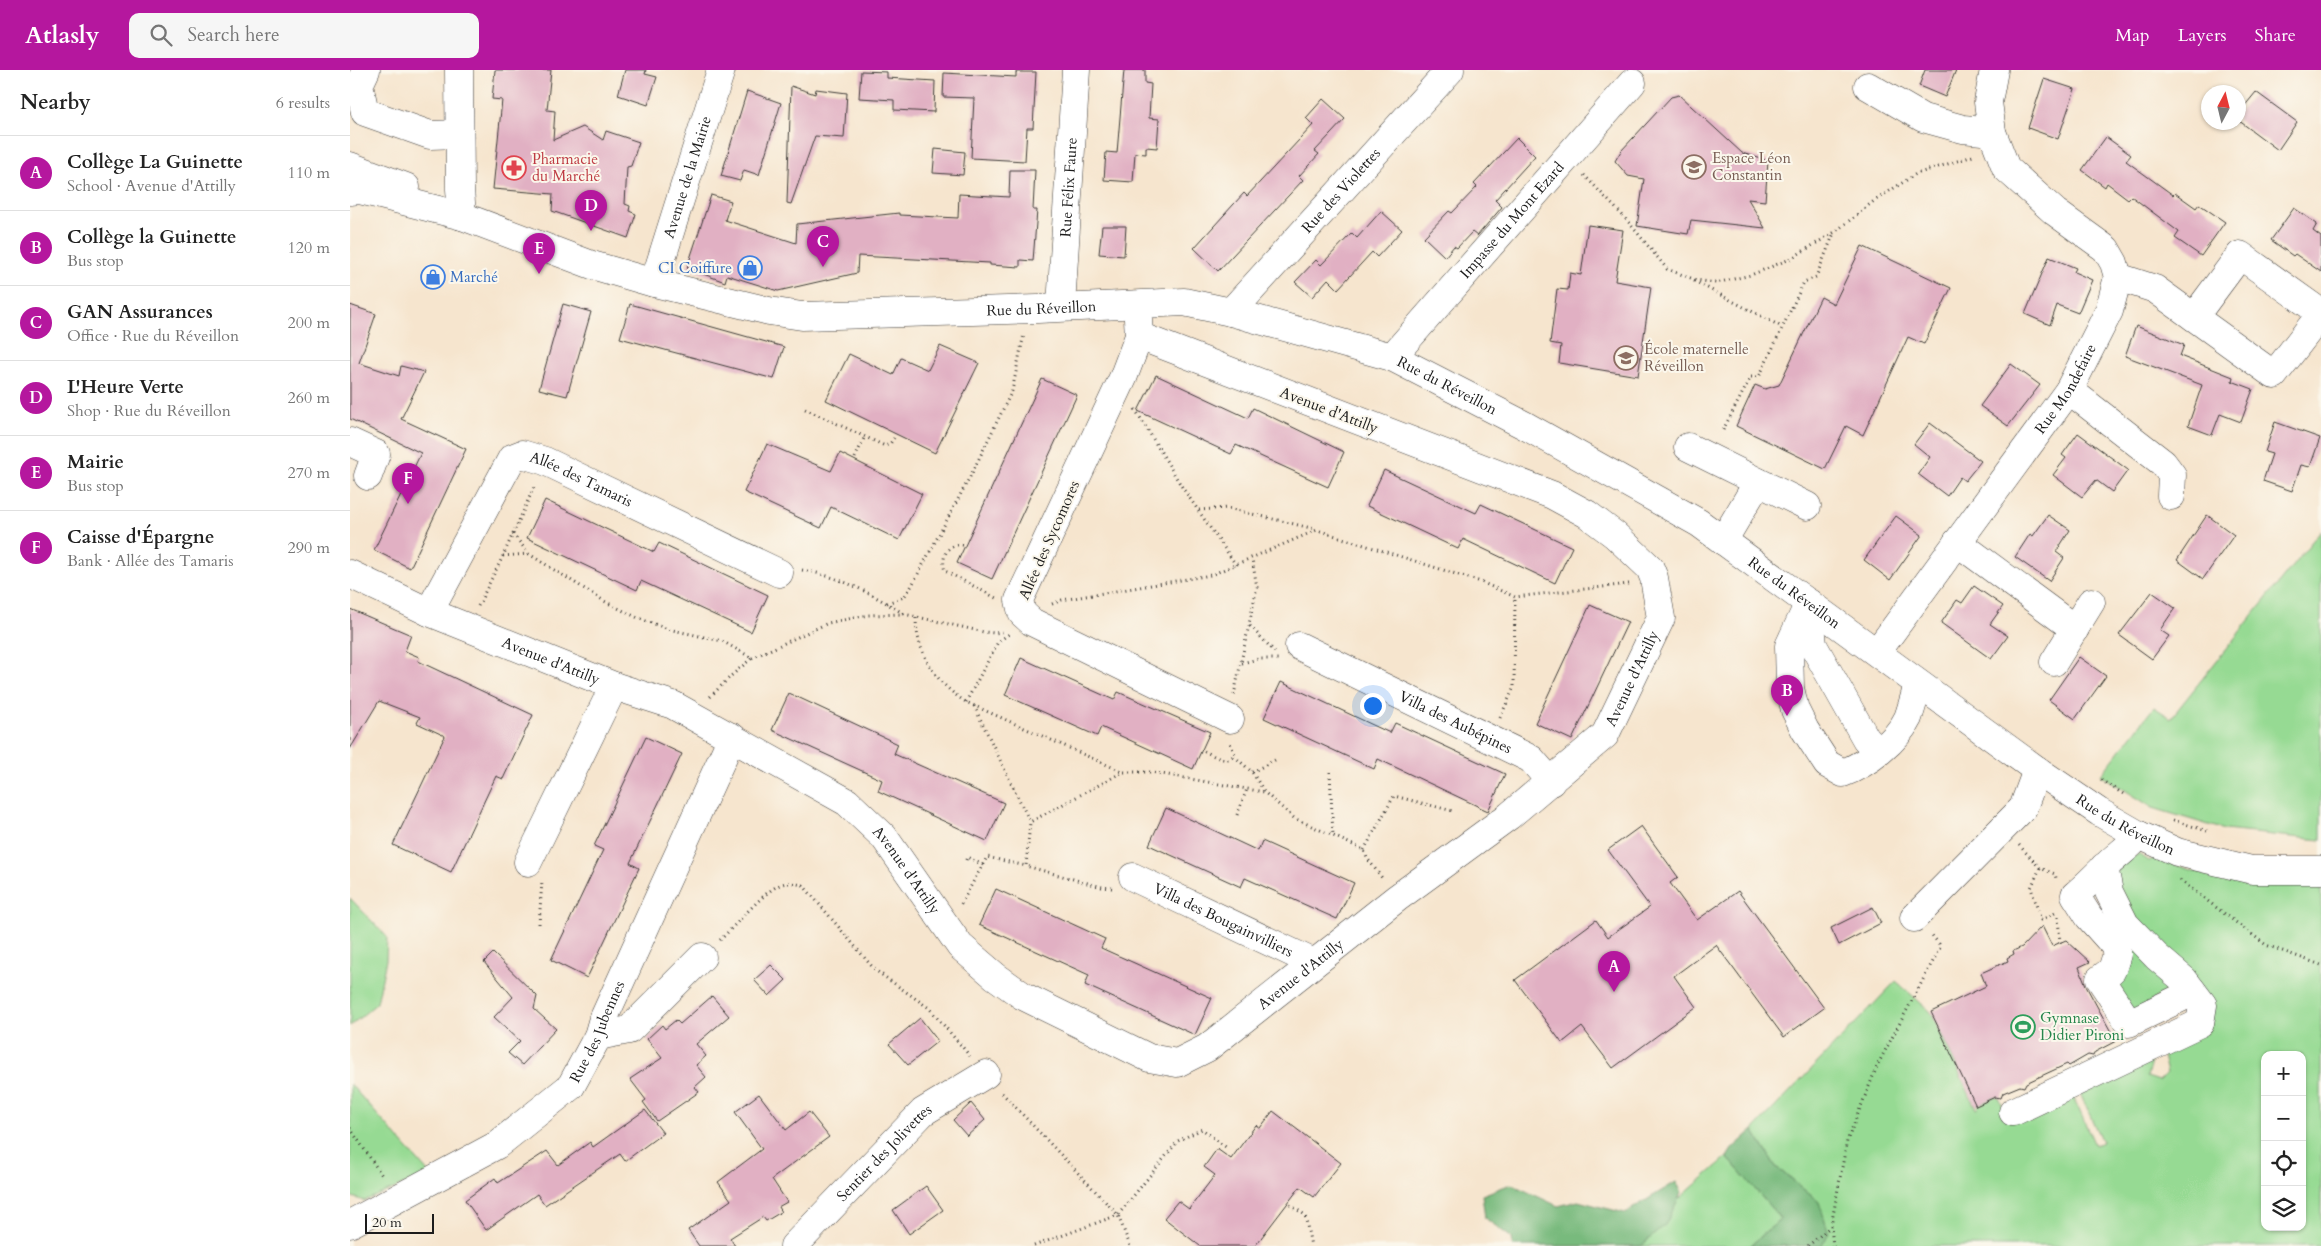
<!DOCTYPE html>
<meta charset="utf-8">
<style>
body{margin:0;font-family:Cardo,serif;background:#f6f6f6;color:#222}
.controls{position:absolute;right:15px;bottom:15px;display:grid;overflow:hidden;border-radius:10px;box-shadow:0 1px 4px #0004}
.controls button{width:45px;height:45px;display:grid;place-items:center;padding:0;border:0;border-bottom:1px solid #e0e0e0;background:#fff;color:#222;font:25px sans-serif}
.compass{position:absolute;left:1851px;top:15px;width:45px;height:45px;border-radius:50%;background:#fff;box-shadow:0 1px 4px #0004;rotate:7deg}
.scale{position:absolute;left:15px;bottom:12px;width:69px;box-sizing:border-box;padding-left:5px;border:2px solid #1c1c1c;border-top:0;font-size:14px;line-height:18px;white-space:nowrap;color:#1c1c1c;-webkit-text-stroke:4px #fbf7ec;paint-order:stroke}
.you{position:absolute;left:1022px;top:635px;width:18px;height:18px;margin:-12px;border:4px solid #fff;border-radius:50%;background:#1a73e8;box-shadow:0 0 0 8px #1a73e833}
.badge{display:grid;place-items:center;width:32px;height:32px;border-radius:50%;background:#b5179e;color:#fff;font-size:16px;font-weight:700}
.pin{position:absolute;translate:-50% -41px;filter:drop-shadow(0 1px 2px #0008)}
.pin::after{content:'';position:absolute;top:26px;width:18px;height:15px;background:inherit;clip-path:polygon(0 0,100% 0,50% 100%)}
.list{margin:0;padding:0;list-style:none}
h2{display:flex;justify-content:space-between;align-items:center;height:65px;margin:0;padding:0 20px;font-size:21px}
h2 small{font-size:16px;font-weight:400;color:#767676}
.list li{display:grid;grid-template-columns:32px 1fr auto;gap:15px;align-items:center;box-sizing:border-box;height:75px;padding:0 20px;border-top:1px solid #e0e0e0}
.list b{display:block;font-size:19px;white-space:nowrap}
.list p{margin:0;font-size:16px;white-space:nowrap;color:#767676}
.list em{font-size:16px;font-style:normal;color:#767676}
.icon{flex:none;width:28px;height:28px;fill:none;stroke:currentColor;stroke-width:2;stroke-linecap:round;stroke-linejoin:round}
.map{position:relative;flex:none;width:1971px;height:1176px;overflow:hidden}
header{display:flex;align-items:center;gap:30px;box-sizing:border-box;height:70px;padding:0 25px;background:#b5179e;color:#fff}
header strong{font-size:24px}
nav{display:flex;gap:28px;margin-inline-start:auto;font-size:18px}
.search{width:350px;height:45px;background:#f6f6f6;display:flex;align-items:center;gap:12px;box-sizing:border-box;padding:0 18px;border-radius:10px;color:#767676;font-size:19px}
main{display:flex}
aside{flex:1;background:#fff}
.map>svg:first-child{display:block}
</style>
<header>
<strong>Atlasly</strong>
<div class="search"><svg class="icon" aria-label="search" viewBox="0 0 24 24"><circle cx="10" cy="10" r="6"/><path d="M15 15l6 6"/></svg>Search here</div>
<nav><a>Map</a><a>Layers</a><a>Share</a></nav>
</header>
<main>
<aside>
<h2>Nearby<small>6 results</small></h2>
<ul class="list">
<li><span class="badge">A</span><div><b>Collège La Guinette</b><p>School · Avenue d'Attilly</p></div><em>110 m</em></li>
<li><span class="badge">B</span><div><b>Collège la Guinette</b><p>Bus stop</p></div><em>120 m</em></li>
<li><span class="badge">C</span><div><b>GAN Assurances</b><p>Office · Rue du Réveillon</p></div><em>200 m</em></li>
<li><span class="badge">D</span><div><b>L'Heure Verte</b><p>Shop · Rue du Réveillon</p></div><em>260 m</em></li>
<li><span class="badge">E</span><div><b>Mairie</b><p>Bus stop</p></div><em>270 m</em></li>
<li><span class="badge">F</span><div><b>Caisse d'Épargne</b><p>Bank · Allée des Tamaris</p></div><em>290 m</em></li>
</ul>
</aside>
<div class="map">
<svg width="1971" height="1176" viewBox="0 0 1971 1176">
<rect width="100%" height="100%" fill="#fbf7ec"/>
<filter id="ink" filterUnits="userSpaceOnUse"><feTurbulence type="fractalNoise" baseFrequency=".02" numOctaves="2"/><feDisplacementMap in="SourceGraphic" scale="10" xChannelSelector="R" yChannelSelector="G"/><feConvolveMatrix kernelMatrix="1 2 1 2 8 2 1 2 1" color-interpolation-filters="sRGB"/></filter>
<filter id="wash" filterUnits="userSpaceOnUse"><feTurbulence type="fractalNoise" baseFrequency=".0096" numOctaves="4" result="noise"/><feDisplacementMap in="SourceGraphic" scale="20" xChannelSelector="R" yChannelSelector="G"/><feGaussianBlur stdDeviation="1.12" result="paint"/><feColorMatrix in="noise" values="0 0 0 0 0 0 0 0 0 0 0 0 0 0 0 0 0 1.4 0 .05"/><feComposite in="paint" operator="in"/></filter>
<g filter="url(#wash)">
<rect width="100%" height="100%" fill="#f6e5ce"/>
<path fill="#96da93" stroke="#597b58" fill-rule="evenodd" d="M1971,460V770L1875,760L1803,738L1751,705L1804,637L1821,648Z
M1788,784L1798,791L1805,788L1857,805L1916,813H1971V1176H1464L1469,1132L1426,1097L1403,1060L1546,911L1581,942L1626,1039L1628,1038L1627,1035L1645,1027L1649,1028L1660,1051L1721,1022L1745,1075L1752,1072L1728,1019L1801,992L1797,1007L1809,1011L1817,1003L1813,986L1815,978L1859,954L1768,824L1766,798ZM1915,985H1952V1157H1915Z
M0,828L37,867L36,890L27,933L0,956Z
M1778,868L1824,916L1781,944L1759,907Z
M0,1014L80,1104L14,1131L0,1126Z
M1377,1087L1431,1149L1400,1176H1275Z"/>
<path fill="#78ba7d" stroke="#4a6b4c" d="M1403,1060L1426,1097L1469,1132L1479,1163L1471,1176H1400L1431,1149L1377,1087L1382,1079Z
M1326,1112L1332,1122L1315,1155L1291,1176H1163L1162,1168L1135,1148L1132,1125L1161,1114L1208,1136L1228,1131L1275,1143Z"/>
<g id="blocks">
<path fill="#e1b0c3" d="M145,0H201L197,40L205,41L203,70L233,57L253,70L256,61L289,72L281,96L277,97L275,134L280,136L279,141L286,144L278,168L202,141L203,124L143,119L152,30L142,29Z
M275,0H296L295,4L307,7L298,35L268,25Z
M774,0H795V13L801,14L799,48L809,49L807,78L796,77V84L785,83L783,112L754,110L756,82L767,83Z
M1575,0H1606L1595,27L1569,16Z
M511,1L537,2V8L585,11L584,42L544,40V30L509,28Z
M666,2H686L683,58H677L675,91L621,88L624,28L593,27L594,3L666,7Z
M1694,9L1725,19L1708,69L1678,58Z
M441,16L465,24L466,19L497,23L494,68L465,66L441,134L437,133Z
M397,21L431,33L409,105L394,100L390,111L371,106Z
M1906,22L1947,52L1928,80L1888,50V44Z
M1329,25L1392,83L1418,91L1415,131L1398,129L1415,158L1341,150L1338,164L1287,156L1294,109L1278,106L1265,91L1271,81L1321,27Z
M973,29L995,49L965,81L969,84L949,106L953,110L868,201L844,178L894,123L897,126L963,55L956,48Z
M1756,67L1781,85L1776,91L1823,125L1825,123L1846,138L1849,134L1875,152L1851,186L1825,168L1829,162L1781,126L1778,129L1757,113L1755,117L1732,100Z
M1167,68L1185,86L1145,130L1152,137L1127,166L1122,162L1107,178L1104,176L1095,187L1074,167L1099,141L1102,143L1127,117L1124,114Z
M585,79L615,82L613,105L583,103Z
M660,100H685L683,140H687L683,191L670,190V197L640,195V193L508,186L507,203L428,221L377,205L375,212L337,198L361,125L381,131L375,150L446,173L447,154L549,143V145L608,148L609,124L659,127Z
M1944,138L1967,154L1963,161L1971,167V202L1945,184L1943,186L1921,170Z
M1031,141L1052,160L1027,187L1022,182L988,219L978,209L962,227L945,212L966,190L971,195L1002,163L1007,168Z
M1238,155L1273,160L1265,211L1301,217L1288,306L1209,293L1211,275L1200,273L1207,219L1218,220L1220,203L1231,205Z
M752,156H776L774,186L749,184Z
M1512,176L1601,218L1574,274L1558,267L1513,365L1496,356L1475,399L1386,356L1405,315L1415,319L1429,315L1471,227L1484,234Z
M1699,187L1726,198L1724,202L1742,210L1728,243L1707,235L1700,255L1675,244Z
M213,234L241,242L217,326L189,319Z
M280,234L434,277L424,309L270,268Z
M0,235L26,244L9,293L49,306L51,296L74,302L51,349L116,379L60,498L24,480L71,383L0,349Z
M1786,256L1834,275L1830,286L1883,307L1882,311L1903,319L1891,352L1870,344L1862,365L1838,356L1852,315L1775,286Z
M590,276L629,293L585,383L476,330L499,284L543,305L551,288L578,300Z
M1661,294L1690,315L1658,356L1630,336Z
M806,305L898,348L903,338L994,382L978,417L886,375L881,384L788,341Z
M692,309L727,325L642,509L607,493Z
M1925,352L1970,368L1960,397L1951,395L1942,421L1913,411L1922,384L1915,382Z
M1580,353L1631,391L1615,411L1610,407L1597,426L1568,404L1580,387L1564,374Z
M1728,363L1778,400L1762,422L1746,410L1732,427L1703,405L1716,388L1712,385Z
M417,374L481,401L490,383L572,424L549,470L481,437L471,458L394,422Z
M1034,400L1126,443L1131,434L1222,477L1205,513L1113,469L1108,479L1017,436Z
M195,430L304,482L309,473L418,525L401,562L291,511L287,520L177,468Z
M1698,445L1720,460L1706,482L1714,488L1699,511L1665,487L1680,464L1683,466Z
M1857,445L1884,465L1853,509L1827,490Z
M1546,446L1572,465L1540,510L1514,490Z
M1624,516L1653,536L1640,554L1658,566L1641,589L1591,553L1607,530L1612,533Z
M1802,522L1825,538L1810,560L1819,566L1802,589L1769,565Z
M1240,535L1278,552L1222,670L1185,653Z
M0,539L61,565L55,581L69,587L68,591L183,645L153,709L146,706L101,802L43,775L95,666L67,653L70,647L29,631L0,679Z
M1729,587L1756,606L1725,649L1699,630Z
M671,588L764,630L768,622L860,662L843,699L751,657L747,666L655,625Z
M931,612L1040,663L1045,653L1155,704L1138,741L1028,689L1024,699L914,648Z
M439,623L548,674L544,684L654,733L637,771L528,721L532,710L422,660Z
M296,667L332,684L280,793L289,798L237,908L201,890L253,780L244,776Z
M816,738L908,781L912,771L1004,813L987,849L895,808L891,817L799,775Z
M1291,756L1328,807L1320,813L1347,850L1388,821L1474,938L1434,967L1366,875L1324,906L1346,937L1263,998L1232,957L1212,973L1165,910L1246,850L1258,867L1300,837L1258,780Z
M646,819L755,869L751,878L862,928L845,965L735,915L739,905L629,855Z
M1523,837L1531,853L1489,875L1481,858Z
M1692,856L1702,876L1716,870L1740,892L1729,897L1737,918L1766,971L1745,982L1743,986L1738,985L1719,996L1717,994L1676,1013L1674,1017L1670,1016L1653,1023L1651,1028L1645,1027L1626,1036L1581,942L1636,916L1631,903L1658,891L1657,888L1664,884L1663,881L1672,877Z
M143,883L187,926L184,939L206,959L172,995L158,983L170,971L144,947L163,927L134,892Z
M421,895L436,910L419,926L404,910Z
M362,926L379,946L346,974L356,986L346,995L356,1007L345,1017L349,1022L307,1051L293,1032L296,1030L280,1009L312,988L297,969L312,955L315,959L326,950L330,954Z
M570,948L588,971L558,995L539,974Z
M409,1024L436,1060L459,1042L479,1067L422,1109L437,1132L428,1137L431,1142L416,1151L413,1147L380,1168L385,1176H349L338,1160L381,1130L368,1112L412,1079L385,1042Z
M621,1033L635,1050L617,1066L603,1050Z
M295,1040L313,1063L275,1091L270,1084L195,1135L187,1124L136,1160L115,1130L145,1108L148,1113L197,1081L208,1095L240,1072L243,1077Z
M923,1041L991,1093L964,1127L950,1117L905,1176H850L814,1148L828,1131L839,1139L865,1105L854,1097L867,1079L881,1089L906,1055L910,1058Z
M576,1116L593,1140L559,1164L543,1140Z"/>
</g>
</g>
<g filter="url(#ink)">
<use href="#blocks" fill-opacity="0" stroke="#3d3a37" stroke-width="1"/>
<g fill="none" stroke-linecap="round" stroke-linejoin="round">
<g stroke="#3d3a37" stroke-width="29">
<g id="minor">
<path d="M16,0L9,15L15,42L80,65L109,64"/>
<path d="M109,0L110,119L112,146"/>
<path d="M1518,16L1573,48L1613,59L1642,62"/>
<path d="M0,96L56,117"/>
<path id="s1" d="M0,121L9,120L30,125L112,146L242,195L304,213L419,241L452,246L688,239L834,232L881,242L1042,287L1174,355L1349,453L1687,700L1749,742L1789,765L1827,782L1902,800H1971"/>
<path d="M1768,207L1805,219L1924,305L1971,244"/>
<path id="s2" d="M304,213L371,0"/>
<path id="s3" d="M711,236L726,0"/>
<path id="s4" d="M881,242L1100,0"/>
<path d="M1844,247L1890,185L1971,243"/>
<path d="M788,249L789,266L773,308L669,530L672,543L682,552L880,649"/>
<path id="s5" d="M1042,287L1282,13"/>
<path d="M1719,320L1813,393L1822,405L1821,426"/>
<path d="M0,372L26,384L18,406"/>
<path d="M1338,377L1457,436"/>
<path d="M1373,471L1408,412"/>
<path d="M1607,472L1725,559"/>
<path id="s6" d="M0,504L79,542L264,616L323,635L497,732L534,767L610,876L645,906L673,926L799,988L827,993L857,978L1047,828L1159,746L1255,665L1311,548L1304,508L1300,498L1265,465L1237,444L1202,425L789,266"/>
<path d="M1459,533L1439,576L1440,618L1445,640L1455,660L1477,694L1493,703C1517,694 1547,671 1558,648C1562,637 1565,625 1568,614"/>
<path d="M1459,535L1463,575L1516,669L1528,681"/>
<path id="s7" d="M79,542L162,388L172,384L195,391L429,503"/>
<path id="s8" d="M949,576L1181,689L1201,712"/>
<path id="s9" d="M1527,582L1719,320L1759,241L1768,207L1764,193L1756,179L1705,142L1656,98L1642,62L1638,32L1644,0"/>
<path d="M1704,592L1741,532"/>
<path d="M1789,765C1779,778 1765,786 1754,798C1744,807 1736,816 1725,825L1739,847L1764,875L1767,884L1762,900L1750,909L1779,953L1843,922"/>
<path d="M178,792L264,616"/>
<path id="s10" d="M783,807L964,893"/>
<path d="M1564,848L1673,738L1687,700"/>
<path d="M248,966L279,960L352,887"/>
<path d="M1663,1042L1850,953L1853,935L1834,910L1807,887L1775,854L1759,822L1754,797"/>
<path id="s11" d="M0,1154L147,1075L221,1016L248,966L252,952L382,667"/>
<path id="s12" d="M444,1176L573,1042L636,1004"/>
</g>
</g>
<path stroke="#3d3a37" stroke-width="3" stroke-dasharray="1 4" stroke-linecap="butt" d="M1234,105L1276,149L1317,199L1346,210L1366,213L1401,205L1440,189L1485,162L1524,131L1566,104L1623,86
M1344,211L1432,257
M455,339L535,376L540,374L544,368
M785,339L832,417L886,495
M1373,360L1401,307H1409L1454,212L1466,207L1484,163
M505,388L515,366
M849,440L877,438L965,459
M163,464L179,484L254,531L288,548L318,559L372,571L402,588L381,606L360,627
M613,475C596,473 591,488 595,501L646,528
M153,486L178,484
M452,500C489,506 523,524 554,544
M537,533L554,527L561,517L622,403L662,321L674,264
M702,534L712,530L861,505L967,460L1131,512L1165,527L1279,514
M128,536L153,486L185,415
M566,548C566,582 587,615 616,632L773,702H801L914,722L944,748L1014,780L1017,788L1032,808
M900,556L925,582
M402,588L478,553L518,545L554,544L634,562L645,563L656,561
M892,593L908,589H928
M884,625L907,517L902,489
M616,632L648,572L659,564
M624,636L680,752
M1150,648L1164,617L1165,527
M854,681C865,686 876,695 885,684L880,673
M884,686L902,702L914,721
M902,702L925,690
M980,702L983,766
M1751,710L1775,725
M887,745L897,719
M1823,750L1857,761
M1669,775L1690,798L1705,804L1706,808
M1014,780L1044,726L1103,741
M616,790L617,787L633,795
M1690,798L1681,818L1691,850L1707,842
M1830,810L1916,875L1971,895
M762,818L752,817L676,796L680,752L773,702
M611,834L637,787L676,796
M1708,847L1710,873
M189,854L192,811
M370,870C384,857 414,821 430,815C438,811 445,814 453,815L525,900L579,938L620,986
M652,1023L768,1145L780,1176
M0,1058L33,1107
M940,1135L955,1145L961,1176
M684,1176L768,1145L828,1071L852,1059L877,1078
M1458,1176L1480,1157
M1483,1176L1481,1156L1497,1071L1528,994L1590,878L1589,874L1581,864"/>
<use href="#minor" stroke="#fff" stroke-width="28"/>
</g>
</g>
<defs>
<g id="school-ring" transform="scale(1.25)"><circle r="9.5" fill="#fbf7ec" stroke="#8d6e63" stroke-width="1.5"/><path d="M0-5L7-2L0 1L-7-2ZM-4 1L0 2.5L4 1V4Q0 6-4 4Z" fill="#8d6e63"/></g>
<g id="pharmacy-ring" transform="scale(1.25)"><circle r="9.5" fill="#fbf7ec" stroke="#e0444e" stroke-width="1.5"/><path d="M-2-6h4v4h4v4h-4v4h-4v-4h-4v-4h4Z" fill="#e0444e"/></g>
<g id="shop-ring" transform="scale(1.25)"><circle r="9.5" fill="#fbf7ec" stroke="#3f7fe0" stroke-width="1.5"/><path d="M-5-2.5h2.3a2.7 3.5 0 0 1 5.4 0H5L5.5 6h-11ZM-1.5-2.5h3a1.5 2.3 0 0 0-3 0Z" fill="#3f7fe0"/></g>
<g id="stadium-ring" transform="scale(1.25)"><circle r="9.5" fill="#fbf7ec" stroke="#2e9e5b" stroke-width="1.5"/><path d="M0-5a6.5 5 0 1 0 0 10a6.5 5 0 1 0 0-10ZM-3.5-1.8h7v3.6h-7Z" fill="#2e9e5b"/></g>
</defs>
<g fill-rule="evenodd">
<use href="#school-ring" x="1344" y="97"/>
<use href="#pharmacy-ring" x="164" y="98"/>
<use href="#shop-ring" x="400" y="198"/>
<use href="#shop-ring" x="83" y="207"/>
<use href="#school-ring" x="1276" y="288"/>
<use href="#stadium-ring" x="1673" y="957"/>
</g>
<g text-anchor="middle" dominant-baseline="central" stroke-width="4" stroke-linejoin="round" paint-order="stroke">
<g font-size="15" fill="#785e54" stroke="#fbf7ec" text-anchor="start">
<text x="1362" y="88">Espace Léon<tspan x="1362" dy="17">Constantin</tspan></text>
<text x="1294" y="279">École maternelle<tspan x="1294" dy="17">Réveillon</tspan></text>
</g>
<g font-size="15" fill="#be3a42" stroke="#fbf7ec" text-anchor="start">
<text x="182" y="89">Pharmacie<tspan x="182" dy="17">du Marché</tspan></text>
</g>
<g font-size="15" fill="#1c1c1c" stroke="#fbf7ec">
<text stroke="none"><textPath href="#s2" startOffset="111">Avenue de la Mairie</textPath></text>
<text stroke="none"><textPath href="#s3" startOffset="119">Rue Félix Faure</textPath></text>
<text stroke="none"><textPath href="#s4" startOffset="164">Rue des Violettes</textPath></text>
<text stroke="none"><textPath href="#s5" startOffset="182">Impasse du Mont Ezard</textPath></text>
<text stroke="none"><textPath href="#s1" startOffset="710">Rue du Réveillon</textPath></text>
<text stroke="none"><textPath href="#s1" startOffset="1130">Rue du Réveillon</textPath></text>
<text stroke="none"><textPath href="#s9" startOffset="324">Rue Mondefaire</textPath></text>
<text transform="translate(979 340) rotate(21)">Avenue d'Attilly</text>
<text stroke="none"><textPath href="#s7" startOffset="250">Allée des Tamaris</textPath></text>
<text transform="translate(699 470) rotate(-66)">Allée des Sycomores</text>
<text stroke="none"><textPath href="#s1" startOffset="1535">Rue du Réveillon</textPath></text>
<text stroke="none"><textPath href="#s6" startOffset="219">Avenue d'Attilly</textPath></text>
<text stroke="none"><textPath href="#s6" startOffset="1584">Avenue d'Attilly</textPath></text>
<text stroke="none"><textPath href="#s8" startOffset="174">Villa des Aubépines</textPath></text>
<text stroke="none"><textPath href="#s1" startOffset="1940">Rue du Réveillon</textPath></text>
<text stroke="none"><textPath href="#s6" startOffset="639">Avenue d'Attilly</textPath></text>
<text stroke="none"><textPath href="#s10" startOffset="100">Villa des Bougainvilliers</textPath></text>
<text stroke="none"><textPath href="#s6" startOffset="1134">Avenue d'Attilly</textPath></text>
<text stroke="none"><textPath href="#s11" startOffset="322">Rue des Jubennes</textPath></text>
<text stroke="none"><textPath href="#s12" startOffset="130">Sentier des Jolivettes</textPath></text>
</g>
<g font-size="15" fill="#366cbe" stroke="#fbf7ec" text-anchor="end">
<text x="382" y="198">CI Coiffure</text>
<text x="100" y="207" text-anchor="start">Marché</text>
</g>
<g font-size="15" fill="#27864d" stroke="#fbf7ec" text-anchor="start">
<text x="1690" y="948">Gymnase<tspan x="1690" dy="17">Didier Pironi</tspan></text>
</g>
</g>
</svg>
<div class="controls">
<button>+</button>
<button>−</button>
<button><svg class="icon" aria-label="locate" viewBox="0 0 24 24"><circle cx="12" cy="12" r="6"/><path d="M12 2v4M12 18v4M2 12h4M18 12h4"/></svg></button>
<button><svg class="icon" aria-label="layers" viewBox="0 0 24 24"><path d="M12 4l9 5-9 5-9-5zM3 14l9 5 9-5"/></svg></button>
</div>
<svg class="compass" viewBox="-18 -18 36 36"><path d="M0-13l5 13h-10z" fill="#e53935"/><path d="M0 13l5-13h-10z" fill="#767676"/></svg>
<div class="scale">20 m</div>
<div class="you"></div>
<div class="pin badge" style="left:1264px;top:922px">A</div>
<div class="pin badge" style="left:1437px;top:646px">B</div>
<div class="pin badge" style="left:473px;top:197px">C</div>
<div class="pin badge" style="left:241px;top:161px">D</div>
<div class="pin badge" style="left:189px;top:204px">E</div>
<div class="pin badge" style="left:58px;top:434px">F</div>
</div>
</main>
